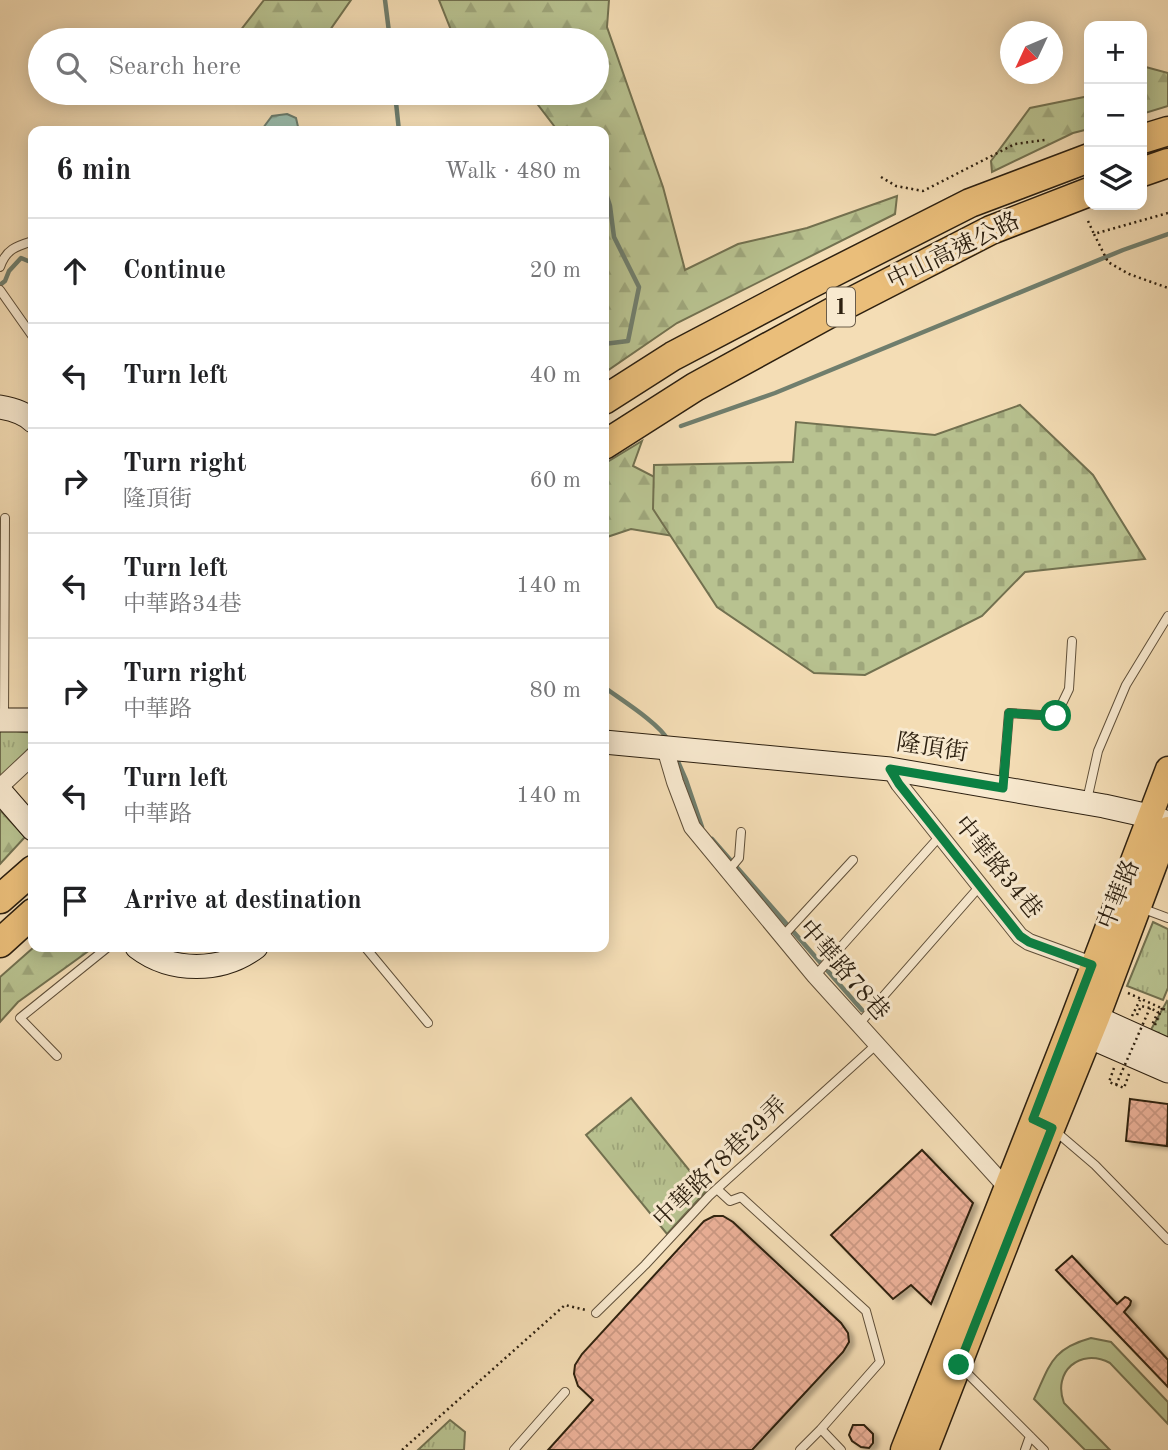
<!DOCTYPE html>
<meta charset="utf-8">
<style>
body{margin:0;font-family:"Old Standard TT","Noto Serif TC",serif;background:#f6f6f6;color:#202124}
.controls{position:absolute;right:21px;top:21px;display:grid;overflow:hidden;border-radius:14px;box-shadow:0 4px 18px #0003}
.controls button{width:63px;height:63px;display:grid;place-items:center;padding:0;border:0;border-bottom:2px solid #e0e0e0;background:#fff;color:#202124;font:35px sans-serif}
.compass{position:absolute;left:1000px;top:21px;width:63px;height:63px;border-radius:50%;background:#fff;box-shadow:0 4px 18px #0003;rotate:226deg}
.stop{position:absolute;width:21px;height:21px;margin:-16px;border:5px solid #0b8043;border-radius:50%;background:#fff}
.stop.end{background:#0b8043;border-color:#fff;box-shadow:0 2px 7px #0008}
.list{margin:0;padding:0;list-style:none}
h2{display:flex;justify-content:space-between;align-items:center;height:91px;margin:0;padding:0 28px;font-size:30px}
h2 small{font-size:23px;font-weight:400;color:#757577}
.list li{display:grid;grid-template-columns:46px 1fr auto;gap:21px;align-items:center;box-sizing:border-box;height:105px;padding:0 28px;border-top:2px solid #e0e0e0}
.list b{display:block;font-size:26px;white-space:nowrap}
.list p{margin:0;font-size:23px;white-space:nowrap;color:#757577}
.list em{font-size:23px;font-style:normal;color:#757577}
.icon{flex:none;width:38px;height:38px;fill:none;stroke:currentColor;stroke-width:2;stroke-linecap:round;stroke-linejoin:round}
.map{position:relative;flex:none;width:1168px;height:1450px;overflow:hidden}
.search{position:absolute;background:#fff;box-shadow:0 4px 18px #0003;left:28px;top:28px;width:581px;height:77px;display:flex;align-items:center;gap:18px;box-sizing:border-box;padding:0 24px;border-radius:38px;color:#757577;font-size:26px}
.panel{position:absolute;background:#fff;box-shadow:0 4px 18px #0003;left:28px;top:126px;width:581px;height:826px;border-radius:14px}
.map>svg:first-child{display:block}
</style>
<div class="map">
<svg width="1168" height="1450" viewBox="0 0 1168 1450">
<defs>
<pattern id="grass-tufts" width="24" height="20" patternUnits="userSpaceOnUse" patternTransform="scale(1.75)"><rect width="24" height="20" fill="#b8c290"/><path d="M3 7l-1-3M5 7V3M7 7l1-3M15 17l-1-3M17 17v-4M19 17l1-3" fill="none" stroke="#9ea67b"/></pattern>
<pattern id="forest-firs" width="22" height="20" patternUnits="userSpaceOnUse" patternTransform="scale(1.75)"><rect width="22" height="20" fill="#b8c290"/><path d="M5 1l3.5 6h-7zM16 11l3.5 6h-7z" fill="#9ea67b"/></pattern>
<pattern id="cemetery-stones" width="16" height="16" patternUnits="userSpaceOnUse" patternTransform="scale(1.75)"><rect width="16" height="16" fill="#b8c290"/><path d="M2 7V4a2 2 0 0 1 4 0v3zM10 15v-3a2 2 0 0 1 4 0v3z" fill="#9ea67b"/></pattern>
<pattern id="park-dots" width="8" height="8" patternUnits="userSpaceOnUse" patternTransform="scale(1.75)"><rect width="8" height="8" fill="#b8c290"/><path d="M2 2h.1M6 6h.1" fill="none" stroke="#9ea67b" stroke-width="1.8" stroke-linecap="round"/></pattern>
<pattern id="water-waves" width="16" height="10" patternUnits="userSpaceOnUse" patternTransform="scale(1.75)"><rect width="16" height="10" fill="#9cbcab"/><path d="M0 5q4-4 8 0t8 0" fill="none" stroke="#87a192"/></pattern>
<pattern id="building-cross-hatch" width="8" height="8" patternUnits="userSpaceOnUse" patternTransform="scale(1.75)"><rect width="8" height="8" fill="#edb29a"/><path d="M0 0l8 8M0 8l8-8" fill="none" stroke="#cc9984"/></pattern>
<filter id="shadow"><feDropShadow dx="5" dy="3" stdDeviation="2" flood-color="#0004"/></filter>
</defs>
<rect width="100%" height="100%" fill="#f4ddb5"/>
<filter id="stains"><feTurbulence type="fractalNoise" baseFrequency=".00286" numOctaves="4"/><feColorMatrix values="0 0 0 0 .2 0 0 0 0 .09 0 0 0 0 .02 0 0 0 .5 -.17"/></filter>
<radialGradient id="worn" r=".72"><stop offset=".6" stop-color="#630" stop-opacity="0"/><stop offset="1" stop-color="#630" stop-opacity=".3"/></radialGradient>
<path fill="url(#grass-tufts)" stroke="#727150" stroke-width="2" d="M0,729L33,733V744L3,777L0,775Z
M1153,922L1168,929V988L1163,1000L1127,986Z
M631,1098L706,1191L667,1234L586,1135Z
M450,1420L465,1432L464,1450H418Z"/>
<path fill="url(#forest-firs)" stroke="#727150" stroke-width="2" d="M264,0H351L323,40H233Z
M439,0H609L607,27L663,187L685,270L738,244L807,228L897,196L895,214L677,323L604,373V303L606,287H604V131H558L535,101L525,93H597V40H455Z
M1142,66L1168,73V106L1142,114Z
M1089,96V129L1073,133L992,172L991,161L1030,108Z
M642,441L633,466L709,505L685,538L631,529L604,538V464Z
M0,810L25,837L0,864Z
M34,947H94L18,1002L0,1022V977Z"/>
<path fill="url(#cemetery-stones)" stroke="#727150" stroke-width="2" d="M1020,405L1093,475L1145,559L1025,572L982,616L865,675L814,673L717,607L653,509L654,465L793,462L796,422L935,435Z"/>
<path fill="url(#park-dots)" stroke="#727150" stroke-width="2" d="M1167,1001L1168,1002V1043L1148,1035Z"/>
<path fill="#b8c290" stroke="#727150" stroke-width="2" d="M1091,1338L1111,1342L1168,1402V1424L1110,1363C1080,1347 1052,1372 1064,1403L1110,1450H1085L1034,1399C1050,1365 1051,1349 1091,1338Z"/>
<path fill="url(#water-waves)" stroke="#707e6d" stroke-width="2" d="M287,114L296,118L299,131H263V128L272,116Z"/>
<g fill="none" stroke-linecap="round" stroke-linejoin="round">
<path stroke="#707e6d" stroke-width="4.5" d="M385,0L390,40
M395,93L399,131
M604,187L610,206L614,237L639,287L628,341L604,344
M0,285L5,281L9,271L21,258L33,263
M681,426L775,393L1123,250L1168,234
M604,687C620,699 659,723 668,740
M676,757L686,780L702,827
M712,839L862,1010"/>
</g>
<path fill="url(#building-cross-hatch)" stroke="#2d2010" stroke-width="2" filter="url(#shadow)" d="M1130,1099L1168,1104L1167,1146L1126,1141Z
M922,1150L973,1203L931,1304L911,1285L893,1299L831,1235Z
M714,1216H723L733,1222L841,1323L848,1333L849,1342L843,1352L752,1450H548L593,1400L578,1386L574,1374L575,1365L582,1354L704,1221Z
M1072,1256L1117,1304L1125,1297L1128,1298L1131,1301L1130,1305L1124,1312L1168,1360V1387L1056,1270Z
M853,1425H864L873,1434V1443L869,1448L861,1447L852,1441L849,1435Z"/>
<g fill="none" stroke-linecap="round" stroke-linejoin="round">
<g stroke="#5f4f39" stroke-width="10">
<path id="lane" d="M0,267C6,249 17,246 33,241
M0,290L33,337
M4,717L5,518
M1003,785L1009,713L1056,716L1069,689L1072,641
M1087,800L1098,751L1126,685L1168,616
M728,871L739,858L741,832
M1141,908L1168,918
M782,937L853,860
M365,947L428,1023
M815,976L940,836
M859,1024L980,886
M57,1056L20,1018L108,947
M1054,1130L1095,1165L1168,1240
M717,1189L730,1201L741,1197L866,1311L880,1362L821,1429
M596,1313L645,1265L709,1196L877,1044
M962,1368L1044,1450
M514,1450L565,1392
M800,1450L821,1429L841,1450
M1025,1450L1030,1436"/>
</g>
<g stroke="#5f4f39" stroke-width="18">
<path id="street" d="M665,748L675,782L692,827L815,976L1006,1187L1013,1189
M890,769L899,784L1020,936L1029,942L1092,965
M0,787L33,756"/>
</g>
<g stroke="#2d2010" stroke-width="25">
<path id="secondary" d="M0,407C12,409 24,412 33,421
M0,720H33
M604,742L890,769L1104,806L1149,816L1168,823
M0,791L33,829
M137,947C171,973 222,973 256,947
M1097,1018L1168,1050
M1090,1037L1168,1071"/>
</g>
<g stroke="#2d2010" stroke-width="27">
<path id="primary" d="M903,1450L1069,1029L1168,769
M926,1450L1026,1193L1097,1018L1168,829"/>
</g>
<g stroke="#2d2010" stroke-width="31">
<path id="highway" d="M1142,139L1168,131
M1142,172L1168,163
M604,400L673,356L808,285L970,203L1089,158
M604,445L695,387L845,305L991,230L1089,192
M0,899L33,870
M0,943L33,913"/>
</g>
<path stroke="#2d2010" stroke-width="2.5" stroke-dasharray="2 3.5" stroke-linecap="butt" d="M881,177L896,186L923,191L1015,144L1045,140
M1168,213L1094,234L1108,262L1129,274L1168,288
M1088,221L1094,234
M1128,993L1168,1011
M1137,1015L1141,1006L1150,1008L1158,1012L1152,1025
M1132,1016L1140,1000
M1155,1025L1162,1008
M1114,1068L1109,1082L1124,1088L1129,1074
M402,1450L565,1305L586,1310"/>
<use href="#lane" stroke="#f8e9cf" stroke-width="8"/>
<use href="#street" stroke="#f8e9cf" stroke-width="16"/>
<use href="#secondary" stroke="#f8e9cf" stroke-width="23"/>
<use href="#primary" stroke="#eabe7a" stroke-width="24"/>
<use href="#highway" stroke="#eabe7a" stroke-width="28"/>
<path stroke="#2d2010" stroke-width="2.5" stroke-dasharray="2 3.5" stroke-linecap="butt" d="M1116,1085L1150,1008"/>
</g>
<g fill="none" stroke-linecap="round" stroke-linejoin="round">
<path stroke="#0b8043" stroke-width="9" d="M959,1365L1052,1128L1033,1119L1092,965L1029,942L1020,936L899,784L890,769L1003,788L1009,713L1056,716"/>
</g>
<g text-anchor="middle" dominant-baseline="central" stroke-width="6" stroke-linejoin="round" paint-order="stroke">
<rect fill="#f8e9cf" stroke="#6a5c49" stroke-width="2" x="827" y="287.5" width="28" height="39" rx="5"/>
<g font-size="23" font-weight="bold" fill="#2d2010">
<text x="841" y="307">1</text>
</g>
<g font-size="24" fill="#2d2010" stroke="#f8e9cf">
<text transform="translate(954 252) rotate(-26)">中山高速公路</text>
<text transform="translate(932 749) rotate(9)">隆頂街</text>
<text transform="translate(997 868) rotate(51)">中華路34巷</text>
<text transform="translate(1120 895) rotate(-68)">中華路</text>
<text transform="translate(843 971) rotate(49)">中華路78巷</text>
<text transform="translate(721 1163) rotate(-44)">中華路78巷29弄</text>
</g>
</g>
<rect width="100%" height="100%" filter="url(#stains)"/>
<rect width="100%" height="100%" fill="url(#worn)"/>
</svg>
<div class="controls">
<button>+</button>
<button>−</button>
<button><svg class="icon" aria-label="layers" viewBox="0 0 24 24"><path d="M12 4l9 5-9 5-9-5zM3 14l9 5 9-5"/></svg></button>
</div>
<svg class="compass" viewBox="-18 -18 36 36"><path d="M0-13l5 13h-10z" fill="#e53935"/><path d="M0 13l5-13h-10z" fill="#757577"/></svg>
<div class="stop" style="left:1056px;top:716px"></div>
<div class="stop end" style="left:959px;top:1365px"></div>
<div class="search"><svg class="icon" aria-label="search" viewBox="0 0 24 24"><circle cx="10" cy="10" r="6"/><path d="M15 15l6 6"/></svg>Search here</div>
<section class="panel">
<h2>6 min<small>Walk · 480 m</small></h2>
<ul class="list">
<li><svg class="icon" aria-label="ahead" viewBox="0 0 24 24"><path d="M12 20V5M6 11l6-6 6 6"/></svg><div><b>Continue</b></div><em>20 m</em></li>
<li><svg class="icon" aria-label="left" viewBox="0 0 24 24"><path d="M17 20v-9H6M10 6l-5 5 5 5"/></svg><div><b>Turn left</b></div><em>40 m</em></li>
<li><svg class="icon" aria-label="right" viewBox="0 0 24 24"><path d="M7 20v-9h11M14 6l5 5-5 5"/></svg><div><b>Turn right</b><p>隆頂街</p></div><em>60 m</em></li>
<li><svg class="icon" aria-label="left" viewBox="0 0 24 24"><path d="M17 20v-9H6M10 6l-5 5 5 5"/></svg><div><b>Turn left</b><p>中華路34巷</p></div><em>140 m</em></li>
<li><svg class="icon" aria-label="right" viewBox="0 0 24 24"><path d="M7 20v-9h11M14 6l5 5-5 5"/></svg><div><b>Turn right</b><p>中華路</p></div><em>80 m</em></li>
<li><svg class="icon" aria-label="left" viewBox="0 0 24 24"><path d="M17 20v-9H6M10 6l-5 5 5 5"/></svg><div><b>Turn left</b><p>中華路</p></div><em>140 m</em></li>
<li><svg class="icon" aria-label="arrive" viewBox="0 0 24 24"><path d="M6 21V4h12l-3 4 3 4H6"/></svg><div><b>Arrive at destination</b></div></li>
</ul>
</section>
</div>
